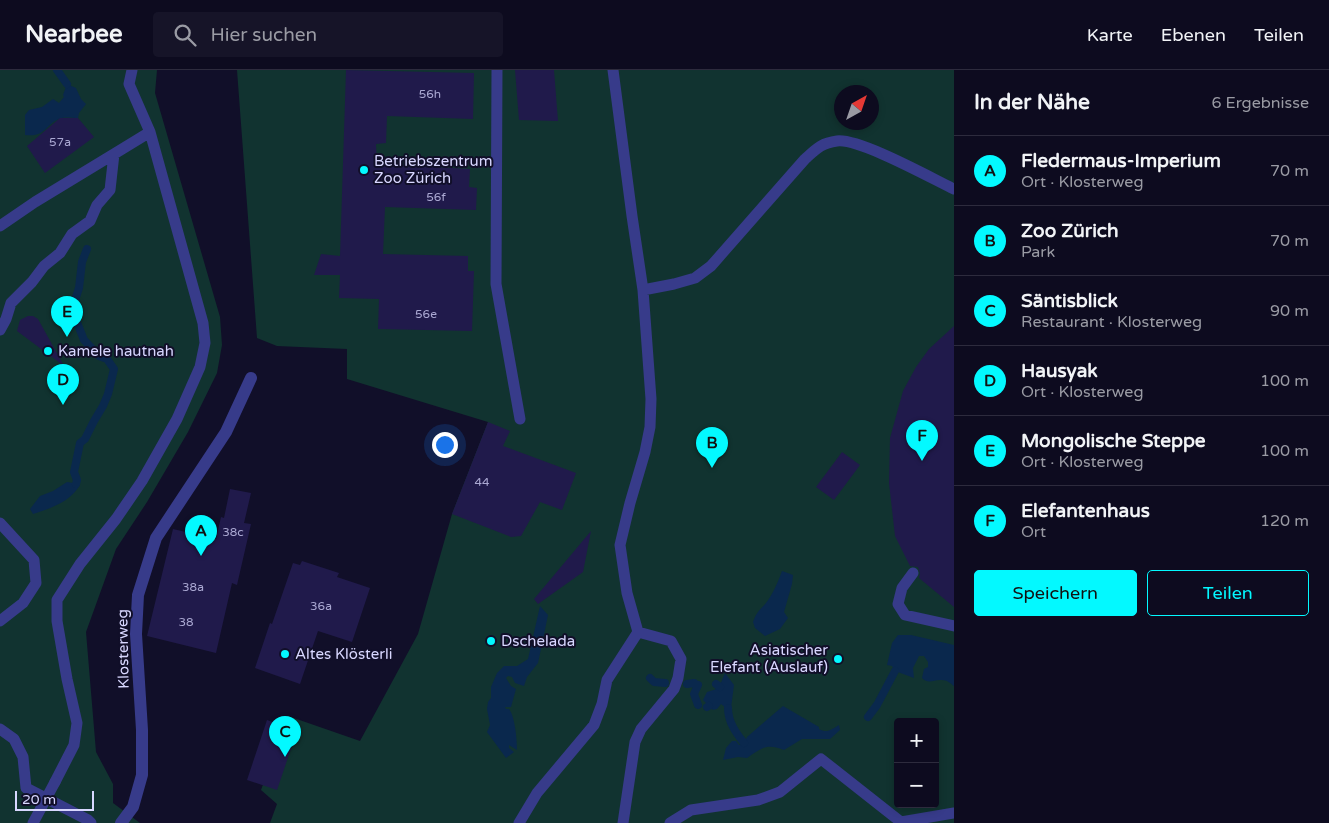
<!DOCTYPE html>
<html lang="de">
<meta charset="utf-8">
<style>
body{margin:0;font-family:"Varela Round",sans-serif;background:#161428;color:#f1f3f6}
.controls{position:absolute;right:15px;bottom:15px;display:grid;overflow:hidden;border-radius:5px;box-shadow:0 2px 8px #0003}
.controls button{width:45px;height:45px;display:grid;place-items:center;padding:0;border:0;border-bottom:1px solid #2d2b3d;background:#0d0b1f;color:#f1f3f6;font:25px sans-serif}
.compass{position:absolute;left:834px;top:15px;width:45px;height:45px;border-radius:50%;background:#0d0b1f;box-shadow:0 2px 8px #0003;rotate:40deg}
.scale{position:absolute;left:15px;bottom:12px;width:79px;box-sizing:border-box;padding-left:5px;border:2px solid #d8d7ff;border-top:0;font-size:14px;line-height:18px;white-space:nowrap;color:#d8d7ff;-webkit-text-stroke:4px #110f29;paint-order:stroke}
.you{position:absolute;left:444px;top:374px;width:18px;height:18px;margin:-12px;border:4px solid #fff;border-radius:50%;background:#1a73e8;box-shadow:0 0 0 8px #1a73e833}
.badge{display:grid;place-items:center;width:32px;height:32px;border-radius:50%;background:#03f9ff;color:#111;font-size:16px;font-weight:700}
.pin{position:absolute;translate:-50% -41px;filter:drop-shadow(0 1px 2px #0008)}
.pin::after{content:'';position:absolute;top:26px;width:18px;height:15px;background:inherit;clip-path:polygon(0 0,100% 0,50% 100%)}
.list{margin:0;padding:0;list-style:none}
h2{display:flex;justify-content:space-between;align-items:center;height:65px;margin:0;padding:0 20px;font-size:21px}
h2 small{font-size:16px;font-weight:400;color:#9a9ba4}
.list li{display:grid;grid-template-columns:32px 1fr auto;gap:15px;align-items:center;box-sizing:border-box;height:70px;padding:0 20px;border-top:1px solid #2d2b3d}
.list b{display:block;font-size:19px;white-space:nowrap}
.list p{margin:0;font-size:16px;white-space:nowrap;color:#9a9ba4}
.list em{font-size:16px;font-style:normal;color:#9a9ba4}
.actions{display:flex;gap:10px;padding:15px 20px}
.actions a{flex:1;padding:11px 0;border:1px solid #03f9ff;border-radius:5px;text-align:center;font-size:18px;color:#03f9ff}
.actions .main{background:#03f9ff;color:#111}
.icon{flex:none;width:28px;height:28px;fill:none;stroke:currentColor;stroke-width:2;stroke-linecap:round;stroke-linejoin:round}
.map{position:relative;flex:none;width:954px;height:753px;overflow:hidden}
header{display:flex;align-items:center;gap:30px;box-sizing:border-box;height:70px;padding:0 25px;background:#0d0b1f;border-bottom:1px solid #2d2b3d}
header strong{font-size:24px}
nav{display:flex;gap:28px;margin-inline-start:auto;font-size:18px}
.search{width:350px;height:45px;background:#161428;display:flex;align-items:center;gap:12px;box-sizing:border-box;padding:0 18px;border-radius:5px;color:#9a9ba4;font-size:19px}
main{display:flex}
aside{flex:1;background:#0d0b1f}
.map>svg:first-child{display:block}
</style>
<header>
<strong>Nearbee</strong>
<div class="search"><svg class="icon" aria-label="search" viewBox="0 0 24 24"><circle cx="10" cy="10" r="6"/><path d="M15 15l6 6"/></svg>Hier suchen</div>
<nav><a>Karte</a><a>Ebenen</a><a>Teilen</a></nav>
</header>
<main>
<div class="map">
<svg width="954" height="753" viewBox="0 0 954 753">
<rect width="100%" height="100%" fill="#110f29"/>
<path fill="#113330" fill-rule="evenodd" d="M0,0H157L155,23L220,247L222,275L217,303L188,362L147,432L116,479L86,562L96,682L113,714V733L140,753H0Z
M237,0H954V753H270L277,734L261,720L288,646L360,671L418,564L452,444L488,352L347,309V279L277,276L257,268ZM842,22H872V52H842ZM898,652H935V734H898Z"/>
<path fill="#0a284d" d="M67,14L76,18L81,29L86,34L79,43L78,48C73,48 67,47 62,48C46,52 47,68 25,65V45L29,40L42,37L53,29L59,33L64,27L63,25Z
M67,412L80,414C73,431 49,439 33,444L30,439L40,426L53,421Z
M782,501L793,505L792,514L784,542L788,548L780,559L765,566L755,558L753,552C757,541 759,541 766,533C773,524 778,512 782,501Z
M540,536L548,545L538,593L527,607L524,616L515,613L512,607L508,606L506,608L511,616L516,619L511,637H505L506,639H509C515,647 517,669 517,680L509,675V678L514,682L506,688L487,662L490,655L487,639L488,632L491,628V617L497,603L504,596H517L528,589Z
M898,565H911L954,575V616C950,613 947,610 942,610C934,609 929,615 922,608L924,599L928,597V592L924,586H919L913,598L914,608L895,601L892,596L887,595L892,573Z
M725,603L734,615L731,638H726L721,634L717,639L713,640L703,630L707,622C722,618 719,616 725,603Z
M783,636L819,657V659C827,664 832,659 839,655L840,660L830,669H802L784,680C766,673 762,678 747,688L738,687L723,690L726,678L732,671H736L739,675L744,673L747,667Z"/>
<g fill="none" stroke-linecap="round" stroke-linejoin="round">
<path stroke="#0a284d" stroke-width="8" d="M57,0L67,14
M76,414L77,410L74,402L80,373L85,369L94,351L103,336L108,324L114,299L107,289L99,286L84,270L76,250L74,233L79,218L82,192L87,179
M650,608L654,612L665,613
M687,614L694,613
M716,614L720,617
M698,635L694,624L698,615
M707,637L709,636
M728,638C728,652 736,663 744,673
M868,647L877,635L895,601"/>
</g>
<path fill="#201a4b" d="M346,0L474,3L473,49L387,46L386,73L376,74L377,94L470,99L469,117L477,118L476,140L385,137L383,184L468,186V201H474L472,261L378,259L379,229L339,228L340,205H314L321,184L340,186Z
M515,0H554L558,51L519,50Z
M60,48H78L94,67L45,103L27,76Z
M28,246H33L38,249L64,296L17,261L20,250Z
M954,256V537L919,508L920,503L918,497L910,496L895,466L889,413L890,368L903,321L916,297L929,279Z
M488,352L510,361L503,376L576,403L562,440L540,432L521,466L511,467L452,444Z
M842,382L860,395L834,430L816,417Z
M230,419L251,423L244,453L251,454L237,515L232,513L216,583L147,566L173,459L216,469L221,447L224,448Z
M591,461L583,502L538,534L534,529Z
M302,491L339,503L337,507L370,518L352,572L318,561L300,614L255,598L270,553L272,554L293,493L300,495Z
M267,650L297,661L277,720L247,710Z"/>
<g fill="none" stroke-linecap="round" stroke-linejoin="round">
<path stroke="#373b8a" stroke-width="11" d="M497,0L496,214L520,349
M114,84L150,62
M0,156L35,132L114,84L110,120L97,135L90,151L72,164L60,183L44,196L32,212L11,233L6,249L0,260
M643,220L674,214L695,208L711,196L805,89C816,79 821,73 837,71C859,68 931,108 954,119
M0,453L34,490L36,513L23,533L0,551
M913,503L902,518L898,534L905,545L954,556
M0,659L14,669L23,687L26,718L88,750L91,753
M55,712L74,675L77,653L67,609L57,551V530L80,494L116,449L142,411L177,349L200,297L205,273L203,253L150,62L129,14L132,0
M519,753L537,723L594,655L602,634L607,610L638,562L627,523L620,475L630,433L645,382L650,357L651,329L643,220L632,146L613,0
M623,753L635,672L641,659L674,619L678,608L681,589L671,571L638,562
M670,753L691,740L758,730L780,722L821,689L901,752L954,743"/>
<path stroke="#373b8a" stroke-width="12" d="M121,753L133,737L142,705V660L136,564L138,525L156,468L226,362L251,308"/>
<path stroke="#373b8a" stroke-width="11" d="M33,753L55,712"/>
</g>
<g fill="#03f9ff" stroke="#110f29" stroke-width="2">
<circle cx="364" cy="100" r="5"/>
<circle cx="48" cy="281" r="5"/>
<circle cx="491" cy="571" r="5"/>
<circle cx="285" cy="584" r="5"/>
<circle cx="838" cy="589" r="5"/>
</g>
<g text-anchor="middle" dominant-baseline="central" stroke-width="4" stroke-linejoin="round" paint-order="stroke">
<g font-size="12" fill="#aaa8d2">
<text x="430" y="24">56h</text>
<text x="60" y="72">57a</text>
<text x="436" y="127">56f</text>
<text x="426" y="244">56e</text>
<text x="482" y="412">44</text>
<text x="233" y="462">38c</text>
<text x="193" y="517">38a</text>
<text x="321" y="536">36a</text>
<text x="186" y="552">38</text>
</g>
<g font-size="15" fill="#d8d7ff" stroke="#110f29" text-anchor="start">
<text x="374" y="91">Betriebszentrum<tspan x="374" dy="17">Zoo Zürich</tspan></text>
<text x="58" y="281">Kamele hautnah</text>
<text x="501" y="571">Dschelada</text>
<text x="828" y="580" text-anchor="end">Asiatischer<tspan x="828" dy="17">Elefant (Auslauf)</tspan></text>
<text x="295" y="584">Altes Klösterli</text>
</g>
<g font-size="15" fill="#d8d7ff" stroke="#110f29">
<text transform="translate(123 579) rotate(-91)">Klosterweg</text>
</g>
</g>
</svg>
<div class="controls">
<button>+</button>
<button>−</button>
</div>
<svg class="compass" viewBox="-18 -18 36 36"><path d="M0-13l5 13h-10z" fill="#e53935"/><path d="M0 13l5-13h-10z" fill="#9a9ba4"/></svg>
<div class="scale">20 m</div>
<div class="you"></div>
<div class="pin badge" style="left:201px;top:486px">A</div>
<div class="pin badge" style="left:712px;top:398px">B</div>
<div class="pin badge" style="left:285px;top:687px">C</div>
<div class="pin badge" style="left:63px;top:335px">D</div>
<div class="pin badge" style="left:67px;top:267px">E</div>
<div class="pin badge" style="left:922px;top:391px">F</div>
</div>
<aside>
<h2>In der Nähe<small>6 Ergebnisse</small></h2>
<ul class="list">
<li><span class="badge">A</span><div><b>Fledermaus-Imperium</b><p>Ort · Klosterweg</p></div><em>70 m</em></li>
<li><span class="badge">B</span><div><b>Zoo Zürich</b><p>Park</p></div><em>70 m</em></li>
<li><span class="badge">C</span><div><b>Säntisblick</b><p>Restaurant · Klosterweg</p></div><em>90 m</em></li>
<li><span class="badge">D</span><div><b>Hausyak</b><p>Ort · Klosterweg</p></div><em>100 m</em></li>
<li><span class="badge">E</span><div><b>Mongolische Steppe</b><p>Ort · Klosterweg</p></div><em>100 m</em></li>
<li><span class="badge">F</span><div><b>Elefantenhaus</b><p>Ort</p></div><em>120 m</em></li>
</ul>
<div class="actions"><a class="main">Speichern</a><a>Teilen</a></div>
</aside>
</main>
